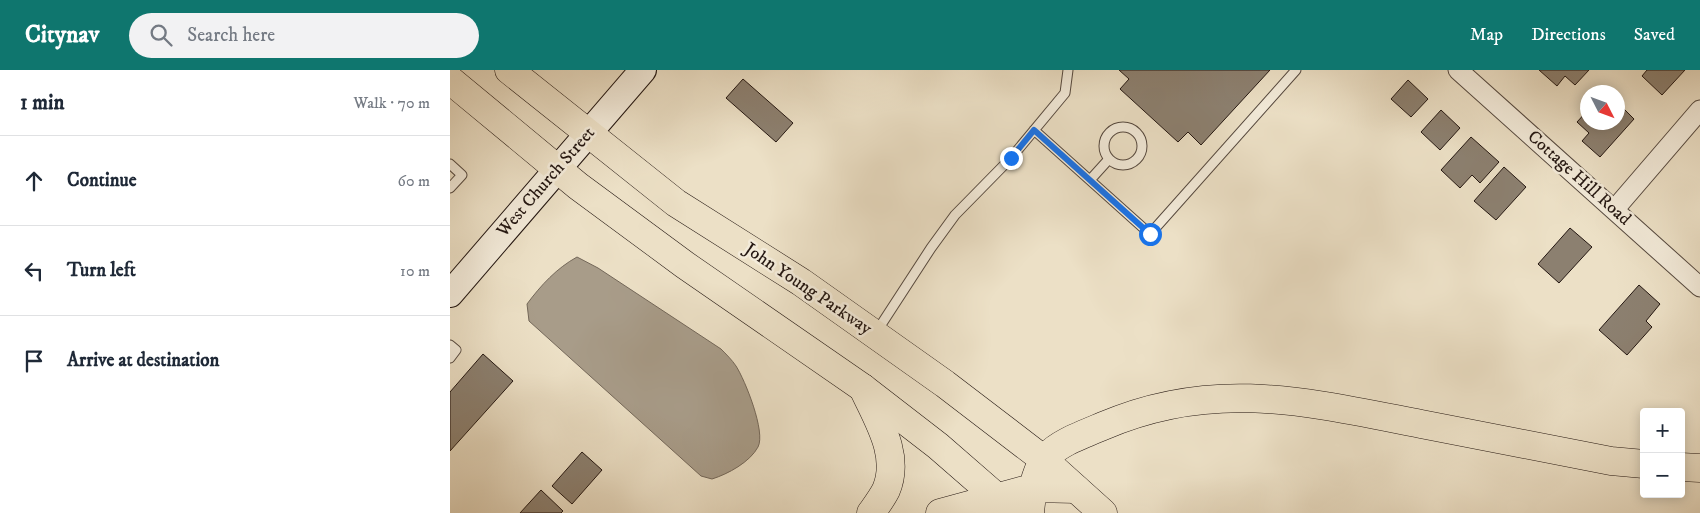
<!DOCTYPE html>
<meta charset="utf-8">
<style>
body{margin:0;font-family:"IM FELL DW Pica",serif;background:#f2f2f3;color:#1f2937}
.controls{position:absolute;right:15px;bottom:15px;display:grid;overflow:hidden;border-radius:5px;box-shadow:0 2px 12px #0003}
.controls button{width:45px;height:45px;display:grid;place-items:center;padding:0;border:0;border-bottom:1px solid #e0e1e3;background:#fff;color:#1f2937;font:25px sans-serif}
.compass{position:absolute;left:1130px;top:15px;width:45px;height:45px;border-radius:50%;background:#fff;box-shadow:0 2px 12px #0003;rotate:132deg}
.stop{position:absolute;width:15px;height:15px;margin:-11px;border:4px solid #1a73e8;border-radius:50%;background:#fff}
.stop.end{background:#1a73e8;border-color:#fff;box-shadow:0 1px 5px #0008}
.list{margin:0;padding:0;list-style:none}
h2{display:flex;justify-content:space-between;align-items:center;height:65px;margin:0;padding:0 20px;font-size:21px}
h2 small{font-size:16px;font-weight:400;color:#747a83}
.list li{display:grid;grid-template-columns:32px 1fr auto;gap:15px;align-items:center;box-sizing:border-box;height:90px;padding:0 20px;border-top:1px solid #e0e1e3}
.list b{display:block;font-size:19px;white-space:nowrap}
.list em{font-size:16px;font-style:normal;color:#747a83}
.icon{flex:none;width:28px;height:28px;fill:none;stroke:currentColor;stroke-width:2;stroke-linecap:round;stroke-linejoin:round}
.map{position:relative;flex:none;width:1250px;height:443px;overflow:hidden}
header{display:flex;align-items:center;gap:30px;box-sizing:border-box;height:70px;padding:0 25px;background:#0f766e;color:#fff}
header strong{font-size:24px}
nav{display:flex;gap:28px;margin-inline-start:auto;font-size:18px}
.search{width:350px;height:45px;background:#f2f2f3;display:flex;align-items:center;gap:12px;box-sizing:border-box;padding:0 18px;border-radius:28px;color:#747a83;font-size:19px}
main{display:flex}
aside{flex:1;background:#fff}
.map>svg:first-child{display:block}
</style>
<header>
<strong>Citynav</strong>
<div class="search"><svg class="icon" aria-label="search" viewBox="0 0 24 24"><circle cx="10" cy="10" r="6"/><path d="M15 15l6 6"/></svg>Search here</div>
<nav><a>Map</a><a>Directions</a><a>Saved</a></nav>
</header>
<main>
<aside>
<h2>1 min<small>Walk · 70 m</small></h2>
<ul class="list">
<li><svg class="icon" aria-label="ahead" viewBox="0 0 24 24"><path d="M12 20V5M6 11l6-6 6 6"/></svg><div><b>Continue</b></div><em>60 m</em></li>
<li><svg class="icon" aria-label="left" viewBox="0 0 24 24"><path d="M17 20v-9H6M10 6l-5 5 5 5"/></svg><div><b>Turn left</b></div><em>10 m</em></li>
<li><svg class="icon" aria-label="arrive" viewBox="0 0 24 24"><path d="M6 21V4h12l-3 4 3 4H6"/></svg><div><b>Arrive at destination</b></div></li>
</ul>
</aside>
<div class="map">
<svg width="1250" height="443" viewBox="0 0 1250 443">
<rect width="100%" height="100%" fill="#ece0c6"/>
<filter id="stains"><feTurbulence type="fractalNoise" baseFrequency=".004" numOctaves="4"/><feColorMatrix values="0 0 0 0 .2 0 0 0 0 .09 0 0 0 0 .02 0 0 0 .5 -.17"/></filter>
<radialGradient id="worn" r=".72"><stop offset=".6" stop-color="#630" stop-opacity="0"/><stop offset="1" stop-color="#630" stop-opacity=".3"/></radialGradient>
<path fill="#a89c89" stroke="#736759" d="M127,187L148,198L271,279C276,284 282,290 286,296C295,310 316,362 308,377C300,392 278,404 262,409L251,406L79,251L77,234C91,215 107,198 127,187Z"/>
<path fill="#8c8070" stroke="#241712" d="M669,0H820L751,75L738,62L728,72L670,19L679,9Z
M1089,0H1139L1125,15L1115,6L1107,16Z
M1197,0H1235L1212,25L1192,6Z
M293,9L343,53L326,72L276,28Z
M958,10L978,29L961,47L941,29Z
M1168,33L1184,49L1150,87L1132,71L1139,63L1127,52L1138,40V52H1168Z
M991,40L1010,58L990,80L971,62Z
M1021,67L1049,92L1030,113L1022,105L1010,118L991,100Z
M1054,97L1076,117L1046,150L1024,131Z
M1120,158L1142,177L1109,213L1088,194Z
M1189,215L1210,234L1196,251L1202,257L1177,285L1149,260Z
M33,284L63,311L0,381V322Z
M132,382L152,400L122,434L102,416Z
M91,420L113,441L111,443H70Z"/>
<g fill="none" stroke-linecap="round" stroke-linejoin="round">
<g stroke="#56493f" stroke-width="11">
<path id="lane" d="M654 76a19 19 0 1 1 38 0a19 19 0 1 1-38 0Z
M584,60L700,164L846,0
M0,94L12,105L0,118
M640,110L659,89
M427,261L481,178L505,145L561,88L615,23L618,0
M0,275L6,280L0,288"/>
</g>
<g stroke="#56493f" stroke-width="21">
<path id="street" d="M1008,0L1250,217
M1164,140L1250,40"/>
</g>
<g stroke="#241712" stroke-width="28">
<path id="secondary" d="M0,224L193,0"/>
</g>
<g stroke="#241712" stroke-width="29">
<path id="primary" d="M59,0L226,133L351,212L495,314L593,389L653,443
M0,10L128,116L235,195L413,318L488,376L565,443"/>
</g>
<g stroke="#241712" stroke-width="29">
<path id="highway" d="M413,318C427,349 451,385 436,420C432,428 426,436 421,443
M1231,397L1250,398
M490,443L582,418L626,419
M580,443C585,382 600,378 653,356C764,308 858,332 971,354C1034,366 1098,379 1161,391L1194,394"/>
</g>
<use href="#lane" stroke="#f3ebda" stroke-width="9"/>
<use href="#street" stroke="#f3ebda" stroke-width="19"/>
<use href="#secondary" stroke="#f3ebda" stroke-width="26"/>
<use href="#primary" stroke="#ece0c6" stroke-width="28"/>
<use href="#highway" stroke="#ece0c6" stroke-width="28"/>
</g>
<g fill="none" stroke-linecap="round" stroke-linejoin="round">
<path stroke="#1a73e8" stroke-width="6" d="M561,88L584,60L700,164"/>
</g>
<g text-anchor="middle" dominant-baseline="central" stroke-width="5" stroke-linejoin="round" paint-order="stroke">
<g font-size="18" fill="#241712" stroke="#f3ebda">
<text transform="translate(1129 108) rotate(42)">Cottage Hill Road</text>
<text transform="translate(96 112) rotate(-49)">West Church Street</text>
<text transform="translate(358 219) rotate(34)">John Young Parkway</text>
</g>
</g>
<rect width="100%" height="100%" filter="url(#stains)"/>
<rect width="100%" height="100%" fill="url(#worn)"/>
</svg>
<div class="controls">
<button>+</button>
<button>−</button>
</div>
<svg class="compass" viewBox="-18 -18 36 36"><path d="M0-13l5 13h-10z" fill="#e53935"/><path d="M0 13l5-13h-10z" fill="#747a83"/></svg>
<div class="stop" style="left:700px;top:164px"></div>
<div class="stop end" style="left:561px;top:88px"></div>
</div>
</main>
